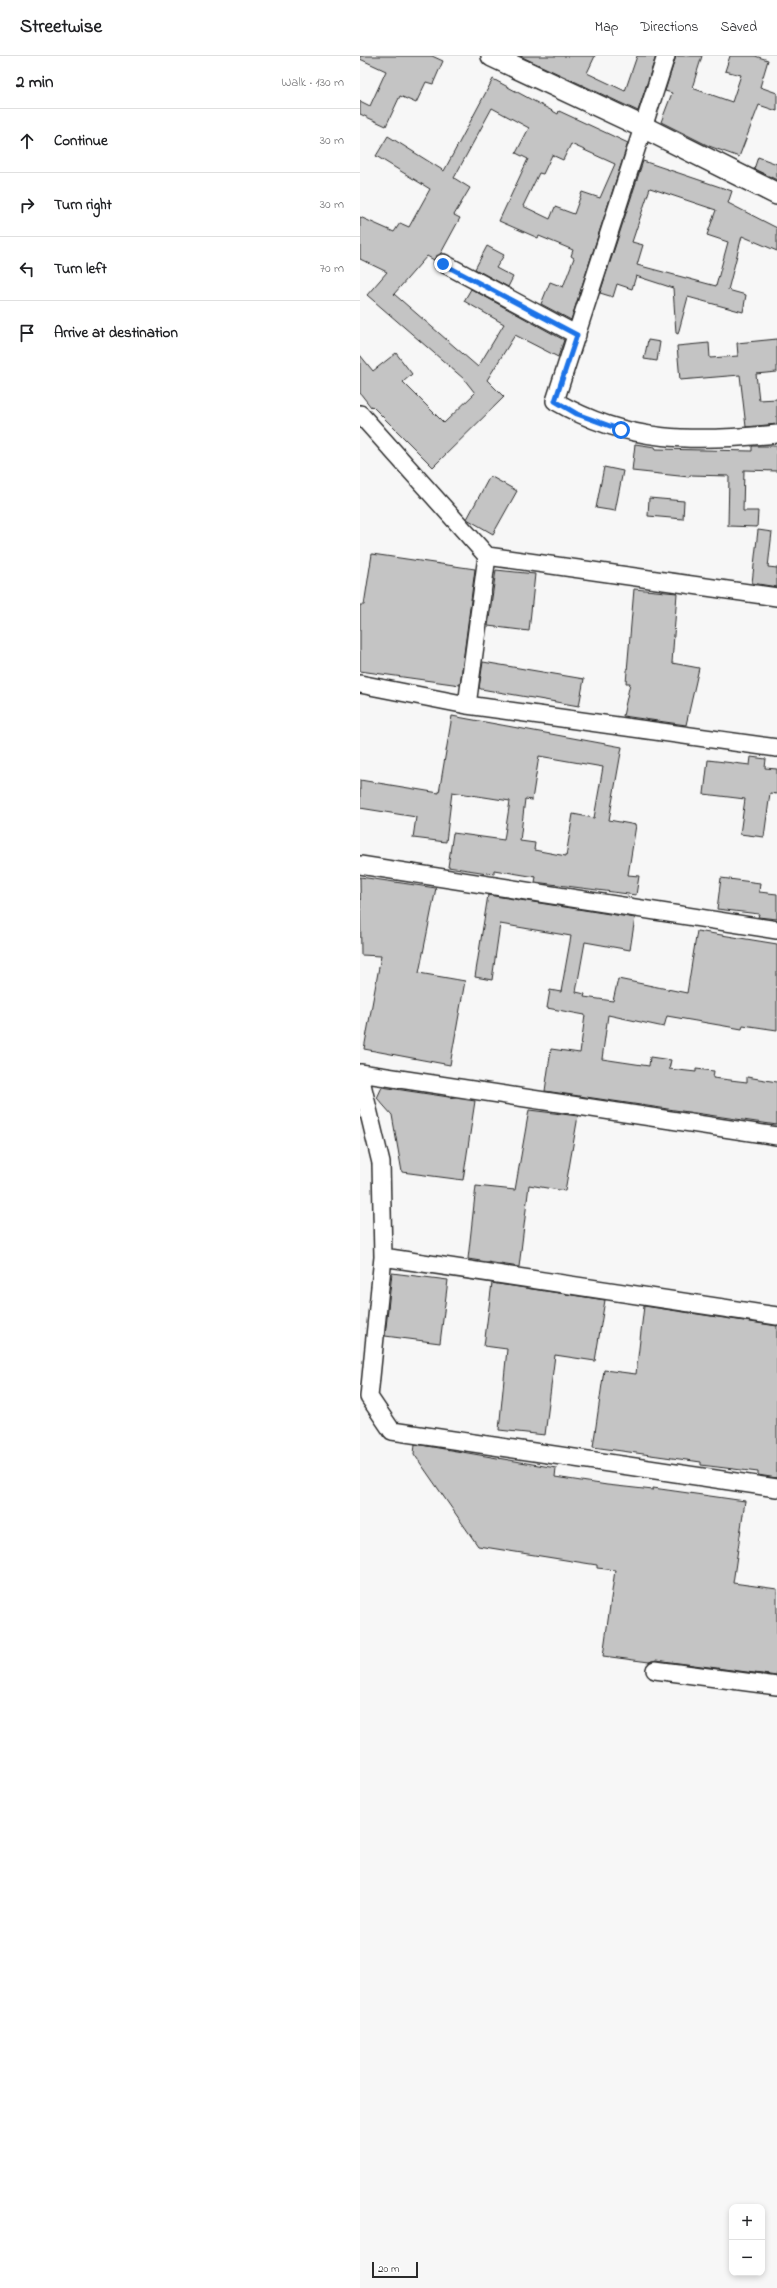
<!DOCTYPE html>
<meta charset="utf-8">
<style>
body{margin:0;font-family:"Indie Flower",sans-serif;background:#f2f2f2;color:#202124}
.controls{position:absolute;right:12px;bottom:12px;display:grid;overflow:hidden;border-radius:8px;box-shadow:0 2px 6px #0003}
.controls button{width:36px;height:36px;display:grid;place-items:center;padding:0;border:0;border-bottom:1px solid #e0e0e0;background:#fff;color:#202124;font:20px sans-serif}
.scale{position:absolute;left:12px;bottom:10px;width:46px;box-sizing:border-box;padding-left:4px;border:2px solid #2b2b2b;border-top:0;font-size:11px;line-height:14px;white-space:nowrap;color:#2b2b2b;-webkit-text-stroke:3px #fff;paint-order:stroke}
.stop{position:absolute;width:12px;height:12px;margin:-9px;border:3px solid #1a73e8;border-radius:50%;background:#fff}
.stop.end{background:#1a73e8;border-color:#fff;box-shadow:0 1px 4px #0008}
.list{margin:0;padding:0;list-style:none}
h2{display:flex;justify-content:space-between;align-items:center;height:52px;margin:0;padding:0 16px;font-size:17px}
h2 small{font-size:13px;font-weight:400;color:#757577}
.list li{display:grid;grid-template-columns:26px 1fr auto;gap:12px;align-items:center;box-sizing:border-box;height:64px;padding:0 16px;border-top:1px solid #e0e0e0}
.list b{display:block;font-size:15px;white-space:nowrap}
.list em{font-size:13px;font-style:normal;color:#757577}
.icon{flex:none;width:22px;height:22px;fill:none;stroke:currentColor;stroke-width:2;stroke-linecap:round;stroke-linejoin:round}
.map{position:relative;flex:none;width:417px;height:2232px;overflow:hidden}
header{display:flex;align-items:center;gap:24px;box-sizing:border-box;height:56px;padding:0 20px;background:#fff;border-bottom:1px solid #e0e0e0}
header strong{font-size:19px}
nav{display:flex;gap:22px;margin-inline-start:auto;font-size:14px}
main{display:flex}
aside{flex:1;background:#fff}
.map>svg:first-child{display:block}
</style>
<header>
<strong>Streetwise</strong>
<nav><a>Map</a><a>Directions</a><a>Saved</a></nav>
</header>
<main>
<aside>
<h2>2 min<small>Walk · 130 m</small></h2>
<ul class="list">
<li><svg class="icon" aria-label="ahead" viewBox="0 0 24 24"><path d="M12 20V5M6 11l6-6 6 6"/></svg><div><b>Continue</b></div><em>30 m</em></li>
<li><svg class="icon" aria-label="right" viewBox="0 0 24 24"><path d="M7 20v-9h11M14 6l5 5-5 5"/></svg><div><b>Turn right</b></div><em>30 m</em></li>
<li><svg class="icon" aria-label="left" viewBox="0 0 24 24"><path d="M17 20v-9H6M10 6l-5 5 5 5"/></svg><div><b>Turn left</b></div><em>70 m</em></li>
<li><svg class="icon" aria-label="arrive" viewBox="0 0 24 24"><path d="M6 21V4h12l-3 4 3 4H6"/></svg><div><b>Arrive at destination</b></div></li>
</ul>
</aside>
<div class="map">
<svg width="417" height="2232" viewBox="0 0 417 2232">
<rect width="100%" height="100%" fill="#f7f7f7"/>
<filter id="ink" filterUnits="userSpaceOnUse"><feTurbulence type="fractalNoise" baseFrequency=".025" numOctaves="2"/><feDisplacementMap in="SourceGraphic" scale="8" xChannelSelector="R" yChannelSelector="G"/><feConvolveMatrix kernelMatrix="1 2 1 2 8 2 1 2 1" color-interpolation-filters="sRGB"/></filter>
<g filter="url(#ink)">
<path fill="#c4c4c4" stroke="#2b2b2b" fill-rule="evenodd" d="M0,0H72L83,5L73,28L66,26L56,47L40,40L26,70L0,58V45L10,50L26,15L0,3Z
M160,0H235L227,17L265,35L277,0H296L278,55Z
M316,0H342L332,32L372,46L381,19L365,15L370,0H395L408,4L400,31L417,37V55L399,49L379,101L349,90L301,66L312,37L305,35Z
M133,23L198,58L199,55L268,87L211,264L181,248L190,226L203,231L214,202L211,200L213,194L179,180L178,182L139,165L168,103L156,97L169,72L132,52L94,122L110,132L94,159L100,162L81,197L74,204L67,200L34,238L118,311L144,268L104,245L111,233L204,284L198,301L155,279L127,324L144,341L73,411L12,350L11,351L0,337V299L13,315L36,297L52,318L43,326L84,367L115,337L104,323L7,239L27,216L0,203V161L34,176L40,167L49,171L70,133L16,100L28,80L84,115ZM211,88L255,108L240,142L222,136L214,158L195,151L190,163L163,150L179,117L183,118L192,99L203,104Z
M398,101L417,108V124L394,113Z
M283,105L372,135L368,147L417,172V195L382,180L368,234L386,239L383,256L328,241L318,278L316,277L313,232L276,220L272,233L257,228L253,241L240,237ZM290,132L356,154L347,179L368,186L356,230L277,209L283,189L272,186Z
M127,190L144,199L136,212L153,221L148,231L115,213Z
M417,283V316L396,318L399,344L417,343V368L386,371L380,319L320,324L317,290L349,287L350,302L378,300L377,287Z
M288,284L300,286L297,305L284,303Z
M275,388L295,391L296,393L392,395V390H417V415L384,414L383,455H398L397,471L368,470L369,420L330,419L329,421L272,415Z
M244,411L263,415L255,455L236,452Z
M130,420L157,435L133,478L107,463Z
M289,442L324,445L323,463L288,460Z
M398,474L412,476L408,511L417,512V531L392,527Z
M12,498L115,513L100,629L0,615V549H4Z
M136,514L175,518L169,575L128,570Z
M274,533L317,537L312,607L339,612L326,669L263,660L270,627H266Z
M123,606L224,623L219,650L121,633L119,632Z
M92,660L262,691L249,764L276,769L268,819L279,820L276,839L175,826L176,821L134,814V818L88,811L93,777L144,784L150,745L92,736L86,786L53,782L56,761L0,752V724L79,737ZM179,700L243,711L234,762L213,758L206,800L174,794L175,787L160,785L165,743L172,744Z
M391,701L406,703L405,712L417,713V738L410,737L404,781L380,778L385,743L344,738L348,704L390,709Z
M0,821L76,832L59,917L105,925L90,1009L4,993L21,900L1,899Z
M361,822L400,827L399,836L417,838V863L398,861L399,858L357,853Z
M128,839L275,862L270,894L225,886L216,936L225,938L224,941L253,945L258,923L327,937L337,875L417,888V974L383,969L382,973L307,960L304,971L248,959L242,1003L289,1010L290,1001L311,1004L309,1013L336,1016V1013L354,1015L353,1022L387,1026V1021L417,1026V1069L185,1035L191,993L220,997L225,959L187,952L190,934L201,936L211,880L140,868L132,924L115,921Z
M22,1031L115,1045L103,1124L42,1116L32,1059L17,1042Z
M169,1054L218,1060L205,1135L169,1129L159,1211L108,1203L116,1130L155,1134Z
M32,1217L88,1224L80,1287L25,1280Z
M132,1227L245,1244L235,1305L195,1299L185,1379L139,1374L147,1293L124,1290Z
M284,1250L417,1270V1422L398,1419V1416L341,1409V1406L233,1391L244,1314L276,1318Z
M55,1388L196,1412L195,1421L247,1429L293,1434V1432L385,1445L373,1527L417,1533V1620L296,1604L289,1606L243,1600L255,1514L237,1512V1509L118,1490L54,1398Z"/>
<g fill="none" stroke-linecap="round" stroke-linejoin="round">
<g stroke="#2b2b2b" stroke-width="20">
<path id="minor" d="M306,0L195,345C268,388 336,386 417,378
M83,207L217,279
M0,358L127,500L107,649L417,692
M127,500L417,541
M0,628L107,649
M0,809L417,874
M0,1017L417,1080
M0,1020L21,1107L23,1201L417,1260
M23,1201L9,1341L32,1375L417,1432
M295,1614L417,1630"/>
</g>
<g stroke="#2b2b2b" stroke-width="24">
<path id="tertiary" d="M132,0L283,71L417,138"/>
</g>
<use href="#minor" stroke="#fff" stroke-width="17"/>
<use href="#tertiary" stroke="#fff" stroke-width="21"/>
</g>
</g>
<g fill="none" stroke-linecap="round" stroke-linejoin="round" filter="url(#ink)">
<path stroke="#1a73e8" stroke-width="5" d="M83,208L217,279L195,345L217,358L261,374"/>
</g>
</svg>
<div class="controls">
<button>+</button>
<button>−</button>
</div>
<div class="scale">20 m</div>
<div class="stop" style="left:261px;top:374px"></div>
<div class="stop end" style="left:83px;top:208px"></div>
</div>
</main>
